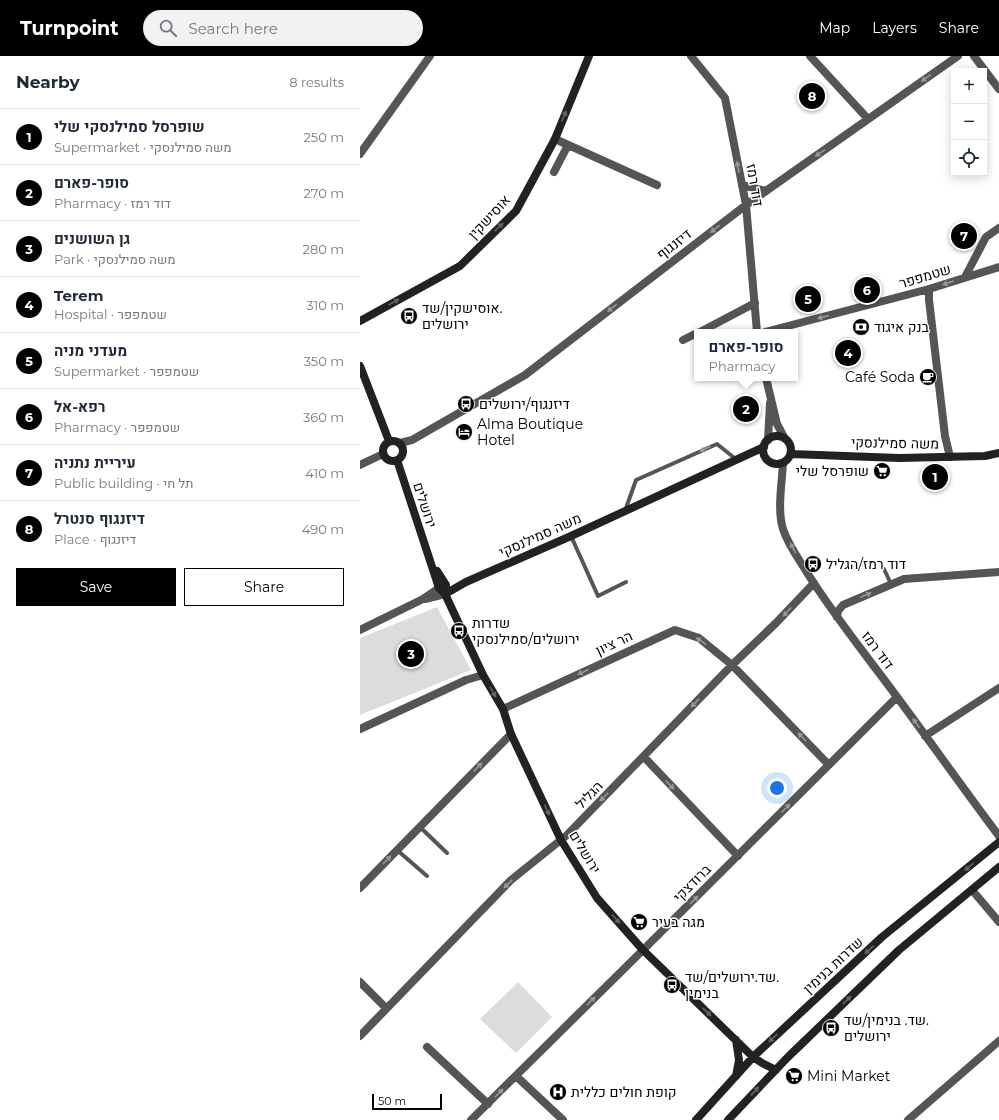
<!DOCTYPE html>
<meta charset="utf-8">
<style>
body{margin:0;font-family:Montserrat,Heebo,sans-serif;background:#f2f2f3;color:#1f2937}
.controls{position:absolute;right:12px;top:12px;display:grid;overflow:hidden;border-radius:0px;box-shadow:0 2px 10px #0003}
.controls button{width:36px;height:36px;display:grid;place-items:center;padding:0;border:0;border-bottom:1px solid #e0e1e3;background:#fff;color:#1f2937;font:20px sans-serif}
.scale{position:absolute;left:12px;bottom:10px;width:70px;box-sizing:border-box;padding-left:4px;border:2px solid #000;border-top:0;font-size:11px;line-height:14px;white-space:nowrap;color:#000;-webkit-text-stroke:3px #fff;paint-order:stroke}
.you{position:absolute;left:417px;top:732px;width:14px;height:14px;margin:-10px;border:3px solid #fff;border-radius:50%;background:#1a73e8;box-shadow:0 0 0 6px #1a73e833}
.badge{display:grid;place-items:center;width:26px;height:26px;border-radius:50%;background:#000;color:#fff;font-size:13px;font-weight:700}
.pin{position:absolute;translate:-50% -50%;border:2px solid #fff;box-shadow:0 1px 4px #0006}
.popup{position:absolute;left:334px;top:273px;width:104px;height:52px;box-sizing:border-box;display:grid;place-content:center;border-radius:0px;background:#fff;filter:drop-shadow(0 1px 3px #0005);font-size:13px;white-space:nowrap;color:#747a83}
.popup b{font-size:15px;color:#1f2937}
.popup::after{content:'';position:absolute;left:50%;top:100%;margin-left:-8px;border:8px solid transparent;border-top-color:#fff}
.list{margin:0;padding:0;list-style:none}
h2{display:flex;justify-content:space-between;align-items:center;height:52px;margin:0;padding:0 16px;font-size:17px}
h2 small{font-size:13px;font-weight:400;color:#747a83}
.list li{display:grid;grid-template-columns:26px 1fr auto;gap:12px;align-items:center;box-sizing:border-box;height:56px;padding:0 16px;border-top:1px solid #e0e1e3}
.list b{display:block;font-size:15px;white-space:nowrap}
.list p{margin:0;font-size:13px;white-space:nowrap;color:#747a83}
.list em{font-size:13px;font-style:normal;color:#747a83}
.actions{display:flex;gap:8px;padding:12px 16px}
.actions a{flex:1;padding:9px 0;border:1px solid #000;border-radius:0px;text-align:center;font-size:14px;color:#000}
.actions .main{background:#000;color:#fff}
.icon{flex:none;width:22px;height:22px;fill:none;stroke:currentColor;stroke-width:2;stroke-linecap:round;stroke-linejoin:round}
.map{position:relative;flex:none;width:639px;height:1064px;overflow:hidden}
header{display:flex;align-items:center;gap:24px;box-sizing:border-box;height:56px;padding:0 20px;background:#000;color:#fff}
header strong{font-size:19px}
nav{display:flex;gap:22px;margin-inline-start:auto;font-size:14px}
.search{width:280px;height:36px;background:#f2f2f3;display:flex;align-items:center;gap:10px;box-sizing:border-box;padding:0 14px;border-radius:22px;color:#747a83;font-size:15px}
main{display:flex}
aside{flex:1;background:#fff}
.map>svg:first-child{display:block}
</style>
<header>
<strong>Turnpoint</strong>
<div class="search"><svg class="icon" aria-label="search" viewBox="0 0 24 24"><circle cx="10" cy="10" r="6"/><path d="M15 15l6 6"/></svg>Search here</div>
<nav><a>Map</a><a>Layers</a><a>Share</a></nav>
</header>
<main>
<aside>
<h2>Nearby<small>8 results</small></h2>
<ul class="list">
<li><span class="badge">1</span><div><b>שופרסל סמילנסקי שלי</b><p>Supermarket · משה סמילנסקי</p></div><em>250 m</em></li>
<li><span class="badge">2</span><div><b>סופר-פארם</b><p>Pharmacy · דוד רמז</p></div><em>270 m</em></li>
<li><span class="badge">3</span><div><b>גן השושנים</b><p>Park · משה סמילנסקי</p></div><em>280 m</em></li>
<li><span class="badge">4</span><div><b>Terem</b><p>Hospital · שטמפפר</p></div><em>310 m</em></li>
<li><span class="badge">5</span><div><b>מעדני מניה</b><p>Supermarket · שטמפפר</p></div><em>350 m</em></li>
<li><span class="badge">6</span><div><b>רפא-אל</b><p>Pharmacy · שטמפפר</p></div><em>360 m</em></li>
<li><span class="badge">7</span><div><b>עיריית נתניה</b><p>Public building · תל חי</p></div><em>410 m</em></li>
<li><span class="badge">8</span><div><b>דיזנגוף סנטרל</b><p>Place · דיזנגוף</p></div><em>490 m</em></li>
</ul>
<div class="actions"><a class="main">Save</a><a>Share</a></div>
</aside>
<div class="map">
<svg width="639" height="1064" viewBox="0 0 639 1064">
<rect width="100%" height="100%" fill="#fff"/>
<path fill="#dcdcdc" d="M77,551L111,614L0,659V582Z
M158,926L192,961L156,997L120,963Z"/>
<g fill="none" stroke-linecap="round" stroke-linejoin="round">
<path stroke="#555" stroke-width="4" d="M265,455L276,424L357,388L377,404
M211,480L238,540L266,526
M524,513L531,528
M60,771L87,797
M37,794L67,820"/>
<path stroke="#555" stroke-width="8" d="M331,0L365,42L386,149L397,276
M450,0L508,63
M614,0L639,33
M195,83L297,129
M0,98L70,0
M194,116L208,89
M382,129L406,135
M605,221L626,181L639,172
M569,233V244L585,380L590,401
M340,276L395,247
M405,276L569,233L639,211
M323,284L337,277
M406,322L417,368L424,381
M408,384L410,347
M40,387L52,384L165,319L386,149L598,0
M423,407C422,427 417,454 423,473C427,486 436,499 443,510C464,545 489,577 513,609C556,665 596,723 639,780
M0,409L23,398
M65,543L85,538
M477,561L478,555L483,549L544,523L639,516
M0,574L63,543L79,532
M143,653L315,574L339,582L372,609L469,709
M0,673L106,624L123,619
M565,680L639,632
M284,701L378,800
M0,832L151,678
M612,834L639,866
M0,926L26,952
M0,980L151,824L207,779L372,609L416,567L454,527
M67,991L128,1048
M156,1020L203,1064
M111,1064L283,894L537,641
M548,1064L639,985"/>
<path stroke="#222" stroke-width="8" d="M0,265L100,210L156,155L195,83L229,0
M0,310L29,385
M403 394a14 14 0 1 1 28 0a14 14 0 1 1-28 0Z
M23 395a10 10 0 1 1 20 0a10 10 0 1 1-20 0Z
M431,398L539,402L625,400L639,397
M37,404L79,532L85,538L123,619L143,653L151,678L201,784L237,842L283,894L393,1001L402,1007L416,1014
M77,515L86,529L85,538
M85,538L106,526L211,480L404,391
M376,1020L379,1004L376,984
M336,1064L393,1001L522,881L639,786
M368,1064L428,1001L539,894L639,811"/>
</g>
<defs><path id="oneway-solid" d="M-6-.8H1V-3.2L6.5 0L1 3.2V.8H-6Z"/></defs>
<g fill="#999">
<use href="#oneway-solid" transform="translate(566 22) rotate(145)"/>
<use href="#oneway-solid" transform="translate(460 97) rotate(145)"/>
<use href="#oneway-solid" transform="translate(378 111) rotate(-101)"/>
<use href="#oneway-solid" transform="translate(355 173) rotate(142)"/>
<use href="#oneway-solid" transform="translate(588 227) rotate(161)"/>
<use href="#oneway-solid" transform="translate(252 252) rotate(142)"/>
<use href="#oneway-solid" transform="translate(463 261) rotate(165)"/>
<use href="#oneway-solid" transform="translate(345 393) rotate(156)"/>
<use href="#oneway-solid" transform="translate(433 492) rotate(-117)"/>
<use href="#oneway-solid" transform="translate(506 539) rotate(-23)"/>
<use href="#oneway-solid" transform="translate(427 556) rotate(133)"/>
<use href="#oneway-solid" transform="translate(341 585) rotate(-146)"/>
<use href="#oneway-solid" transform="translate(223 616) rotate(155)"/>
<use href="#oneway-solid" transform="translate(335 647) rotate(134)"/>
<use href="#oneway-solid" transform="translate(556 667) rotate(-125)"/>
<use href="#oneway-solid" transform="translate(442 681) rotate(-134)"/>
<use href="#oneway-solid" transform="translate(118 711) rotate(-46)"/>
<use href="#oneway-solid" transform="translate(310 729) rotate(46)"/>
<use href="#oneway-solid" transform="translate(244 741) rotate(134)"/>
<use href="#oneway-solid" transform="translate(426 752) rotate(-45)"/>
<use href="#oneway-solid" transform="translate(27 804) rotate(-46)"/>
<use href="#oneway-solid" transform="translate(148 828) rotate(136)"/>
<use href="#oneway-solid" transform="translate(334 844) rotate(-45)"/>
<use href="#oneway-solid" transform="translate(231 945) rotate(-45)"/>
<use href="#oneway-solid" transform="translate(139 1037) rotate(-45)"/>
</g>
<g fill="#646464">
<use href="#oneway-solid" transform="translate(204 60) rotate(-68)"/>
<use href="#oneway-solid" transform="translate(139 171) rotate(-45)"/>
<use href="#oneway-solid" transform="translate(34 246) rotate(-29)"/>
<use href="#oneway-solid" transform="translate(133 636) rotate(60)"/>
<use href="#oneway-solid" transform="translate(187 754) rotate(65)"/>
<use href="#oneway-solid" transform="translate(609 811) rotate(140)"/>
<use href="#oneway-solid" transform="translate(256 863) rotate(48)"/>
<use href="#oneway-solid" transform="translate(509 894) rotate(137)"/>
<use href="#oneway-solid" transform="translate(487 944) rotate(-44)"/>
<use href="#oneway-solid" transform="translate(347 956) rotate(44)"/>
<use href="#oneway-solid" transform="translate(413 982) rotate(137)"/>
<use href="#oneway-solid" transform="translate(395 1035) rotate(-47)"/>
</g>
<defs>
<g id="bus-disc" transform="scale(0.9)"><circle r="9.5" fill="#000" stroke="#fff"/><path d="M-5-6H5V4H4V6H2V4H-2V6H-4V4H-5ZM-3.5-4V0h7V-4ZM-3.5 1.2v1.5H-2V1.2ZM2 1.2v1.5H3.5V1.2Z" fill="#fff"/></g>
<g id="bank-disc" transform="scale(0.9)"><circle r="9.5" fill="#000" stroke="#fff"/><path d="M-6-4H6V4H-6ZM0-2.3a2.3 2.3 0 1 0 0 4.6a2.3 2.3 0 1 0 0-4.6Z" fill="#fff"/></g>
<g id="cafe-disc" transform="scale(0.9)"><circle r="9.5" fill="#000" stroke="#fff"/><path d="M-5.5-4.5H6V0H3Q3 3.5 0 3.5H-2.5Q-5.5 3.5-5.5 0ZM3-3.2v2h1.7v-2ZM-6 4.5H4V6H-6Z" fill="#fff"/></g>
<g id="hotel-disc" transform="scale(0.9)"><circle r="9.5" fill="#000" stroke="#fff"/><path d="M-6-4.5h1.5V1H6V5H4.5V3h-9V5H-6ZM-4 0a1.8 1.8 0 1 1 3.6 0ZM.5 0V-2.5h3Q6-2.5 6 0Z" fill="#fff"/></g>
<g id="supermarket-disc" transform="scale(0.9)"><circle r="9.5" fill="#000" stroke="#fff"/><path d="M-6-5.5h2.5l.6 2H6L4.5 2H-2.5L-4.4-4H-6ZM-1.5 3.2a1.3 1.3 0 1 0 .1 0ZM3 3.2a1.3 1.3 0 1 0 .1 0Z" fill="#fff"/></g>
<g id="hospital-disc" transform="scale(0.9)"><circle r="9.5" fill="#000" stroke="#fff"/><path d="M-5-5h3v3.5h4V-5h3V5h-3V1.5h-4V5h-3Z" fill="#fff"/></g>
</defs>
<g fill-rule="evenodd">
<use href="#bus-disc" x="49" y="260"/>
<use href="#bank-disc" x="501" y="271"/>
<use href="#cafe-disc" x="568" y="321"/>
<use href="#bus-disc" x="106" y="348"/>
<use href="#hotel-disc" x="104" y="376"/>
<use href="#supermarket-disc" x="522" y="415"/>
<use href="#bus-disc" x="453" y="508"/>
<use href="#bus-disc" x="99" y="575"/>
<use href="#supermarket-disc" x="279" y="866"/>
<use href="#bus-disc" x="312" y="929"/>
<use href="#bus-disc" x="471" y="972"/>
<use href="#supermarket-disc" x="434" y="1020"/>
<use href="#hospital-disc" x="198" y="1036"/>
</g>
<g text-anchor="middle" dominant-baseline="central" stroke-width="3" stroke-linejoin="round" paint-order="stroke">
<g font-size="14" fill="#000" stroke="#fff">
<text transform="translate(395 129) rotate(80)">דוד רמז</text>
<text transform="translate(129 161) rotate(-47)">אוסישקין</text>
<text transform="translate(314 188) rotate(-38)">דיזנגוף</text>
<text transform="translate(565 220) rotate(-17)">שטמפפר</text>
<text transform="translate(535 387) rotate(1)">משה סמילנסקי</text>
<text transform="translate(65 449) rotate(72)">ירושלים</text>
<text transform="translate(180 479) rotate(-24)">משה סמילנסקי</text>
<text transform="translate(254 587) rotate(-25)">הר ציון</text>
<text transform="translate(518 594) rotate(53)">דוד רמז</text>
<text transform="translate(229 739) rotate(-46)">הגליל</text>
<text transform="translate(225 796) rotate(59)">ירושלים</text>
<text transform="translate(332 827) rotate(-45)">ברודצקי</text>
<text transform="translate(473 909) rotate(-43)">שדרות בנימין</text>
</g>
<g font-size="14" fill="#000" stroke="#fff" text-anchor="start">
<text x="62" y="252">אוסישקין/שד.<tspan x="62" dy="16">ירושלים</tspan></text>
<text x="514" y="271">בנק איגוד</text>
<text x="555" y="321" text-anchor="end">Café Soda</text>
<text x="119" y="348">דיזנגוף/ירושלים</text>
<text x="117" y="368">Alma Boutique<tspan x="117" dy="16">Hotel</tspan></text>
<text x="509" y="415" text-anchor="end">שופרסל שלי</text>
<text x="466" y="508">דוד רמז/הגליל</text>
<text x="112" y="567">שדרות<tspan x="112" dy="16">ירושלים/סמילנסקי</tspan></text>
<text x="292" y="866">מגה בעיר</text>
<text x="325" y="921">שד.ירושלים/שד.<tspan x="325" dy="16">בנימין</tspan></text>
<text x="484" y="964">שד. בנימין/שד.<tspan x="484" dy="16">ירושלים</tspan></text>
<text x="447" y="1020">Mini Market</text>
<text x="211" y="1036">קופת חולים כללית</text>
</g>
</g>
</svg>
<div class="controls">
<button>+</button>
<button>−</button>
<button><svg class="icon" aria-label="locate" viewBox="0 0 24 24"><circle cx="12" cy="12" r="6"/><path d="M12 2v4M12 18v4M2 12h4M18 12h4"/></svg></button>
</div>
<div class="scale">50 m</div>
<div class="you"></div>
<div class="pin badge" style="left:575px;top:421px">1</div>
<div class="pin badge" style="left:386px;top:353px">2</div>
<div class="popup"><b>סופר-פארם</b>Pharmacy</div>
<div class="pin badge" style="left:51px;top:598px">3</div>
<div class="pin badge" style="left:488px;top:297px">4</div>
<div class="pin badge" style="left:448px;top:243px">5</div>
<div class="pin badge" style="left:507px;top:234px">6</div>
<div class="pin badge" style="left:604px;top:180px">7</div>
<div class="pin badge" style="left:452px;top:40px">8</div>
</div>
</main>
